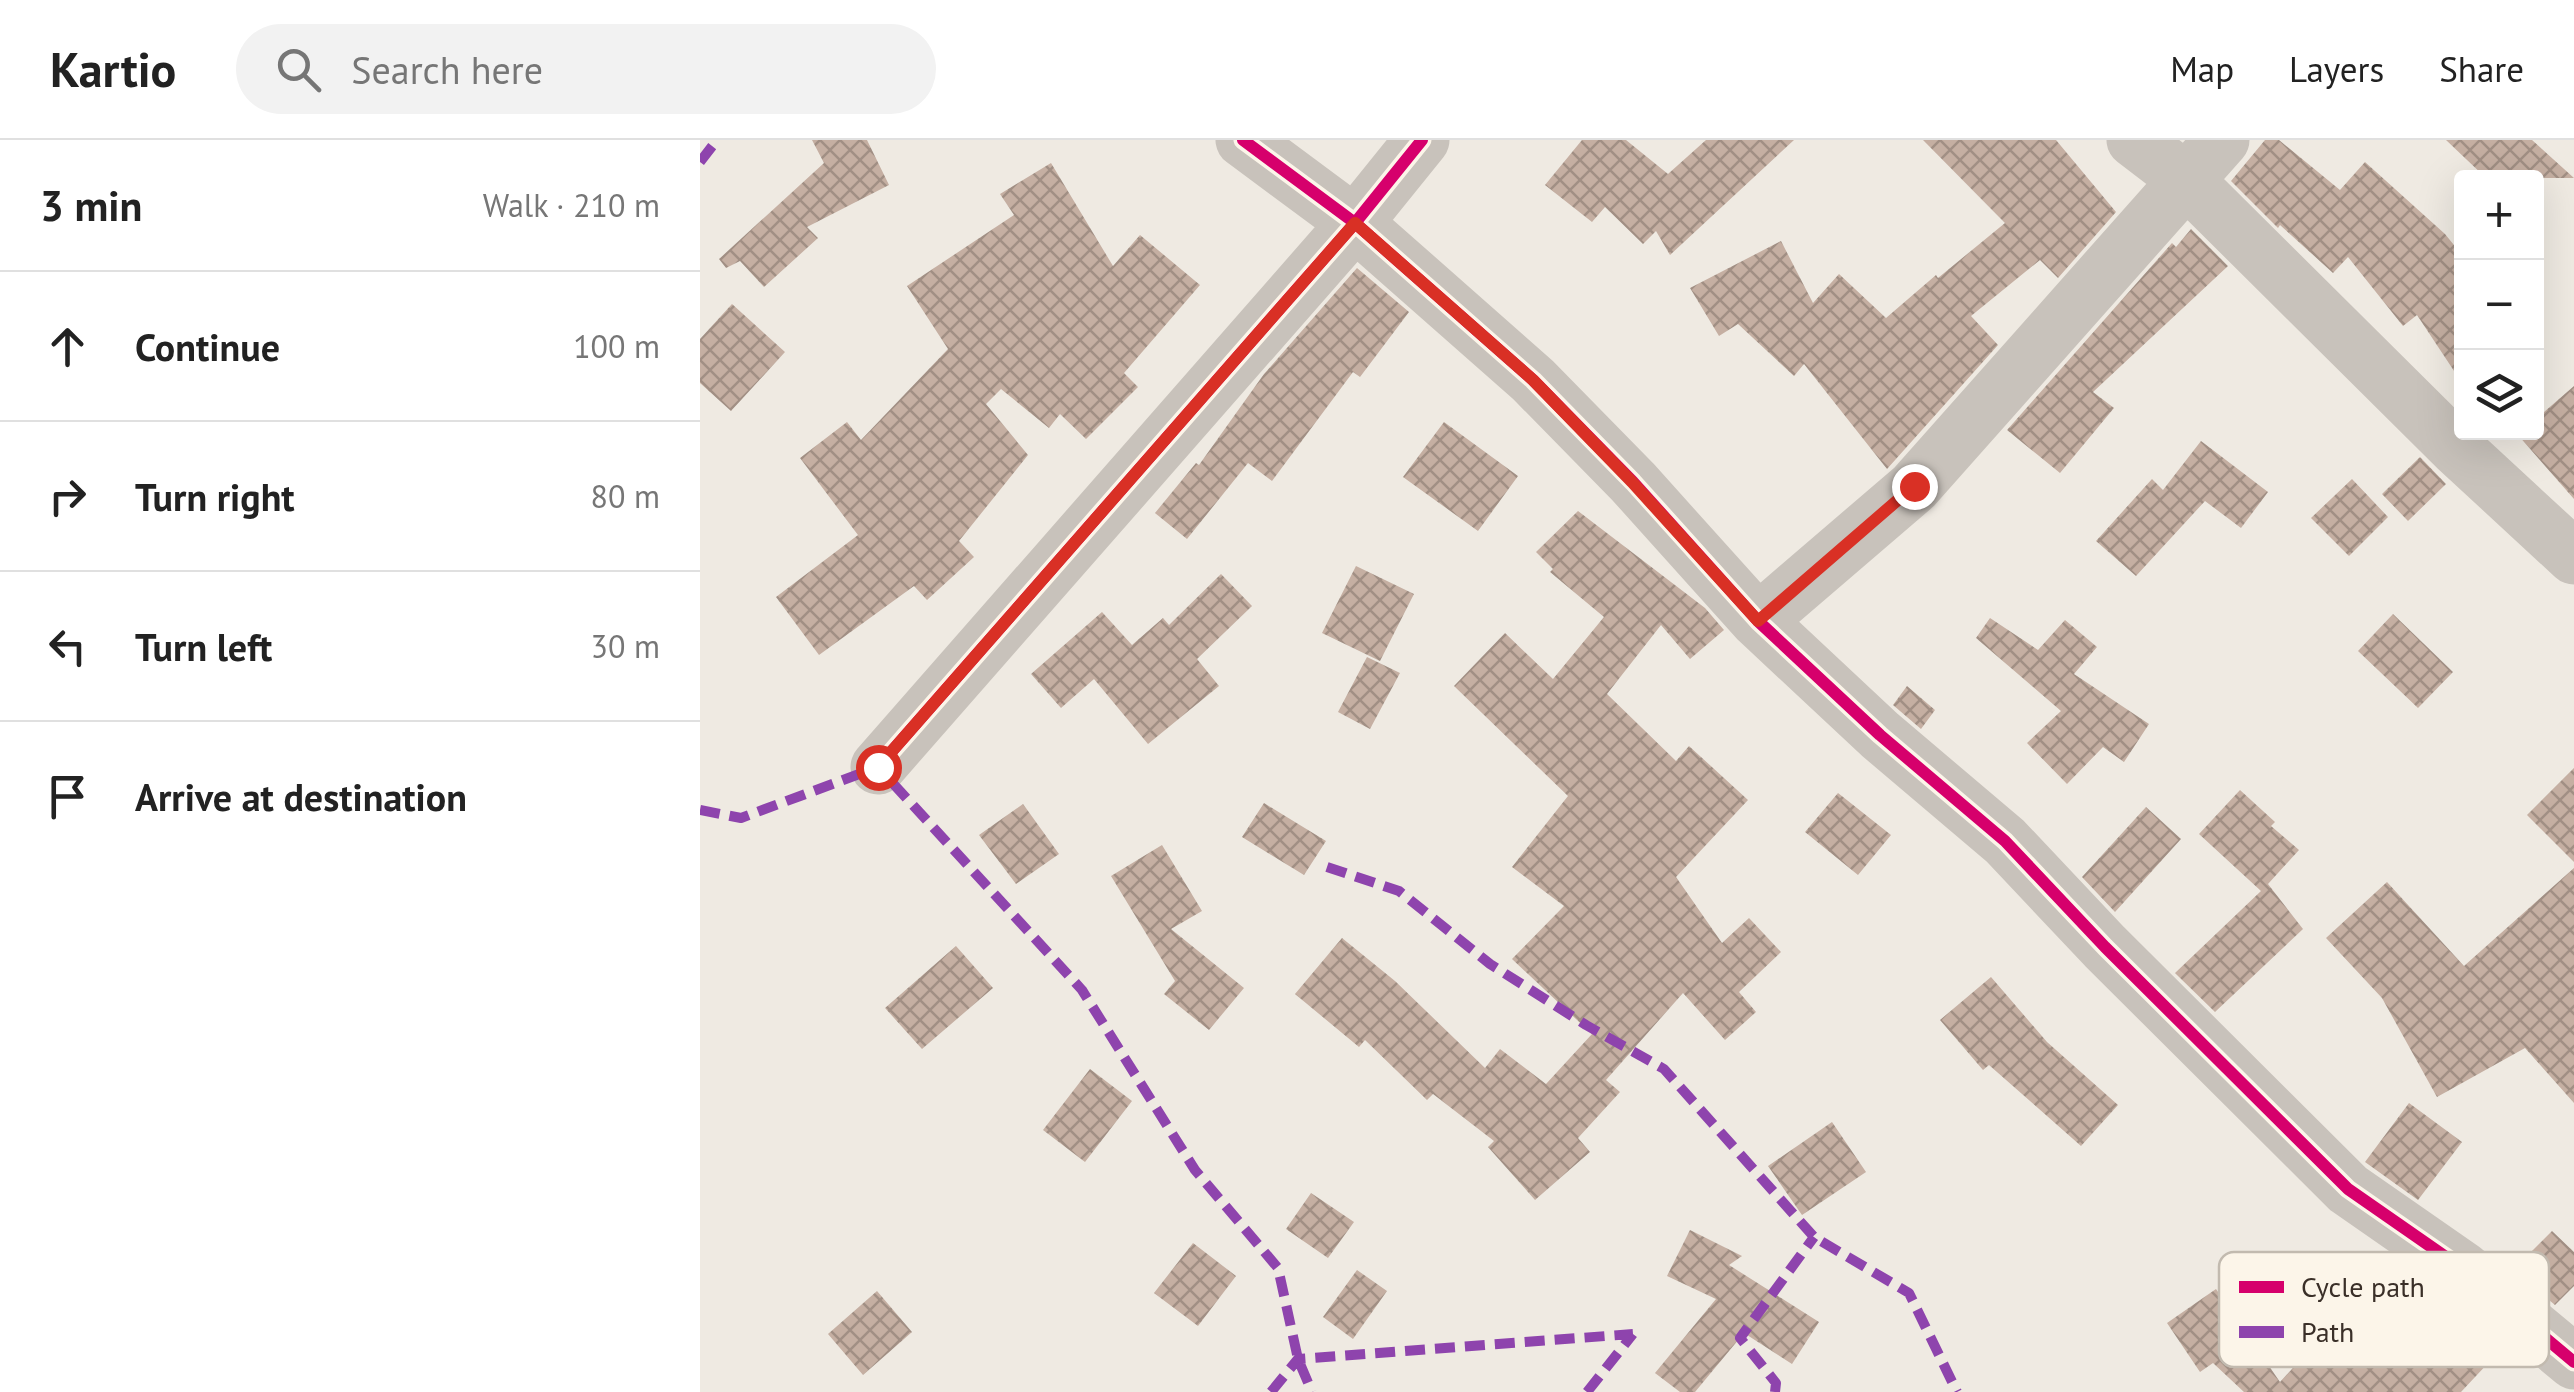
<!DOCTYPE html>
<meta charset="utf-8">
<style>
body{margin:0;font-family:"PT Sans",sans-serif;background:#f2f2f2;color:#222}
.controls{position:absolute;right:30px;top:30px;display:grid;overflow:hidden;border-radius:10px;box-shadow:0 10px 40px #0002}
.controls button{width:90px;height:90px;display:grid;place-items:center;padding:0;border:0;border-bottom:2px solid #e0e0e0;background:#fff;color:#222;font:50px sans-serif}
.stop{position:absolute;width:30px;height:30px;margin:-22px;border:8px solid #d93025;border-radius:50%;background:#fff}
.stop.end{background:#d93025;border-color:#fff;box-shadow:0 2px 10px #0008}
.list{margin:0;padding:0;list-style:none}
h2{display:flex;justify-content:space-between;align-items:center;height:130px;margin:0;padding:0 40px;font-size:42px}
h2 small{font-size:32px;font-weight:400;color:#767676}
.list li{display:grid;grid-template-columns:65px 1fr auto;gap:30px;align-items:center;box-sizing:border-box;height:150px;padding:0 40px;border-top:2px solid #e0e0e0}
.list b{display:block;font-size:38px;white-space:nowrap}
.list em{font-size:32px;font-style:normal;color:#767676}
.icon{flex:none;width:55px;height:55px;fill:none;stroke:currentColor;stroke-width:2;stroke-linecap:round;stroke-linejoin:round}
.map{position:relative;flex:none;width:1874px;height:1252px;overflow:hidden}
header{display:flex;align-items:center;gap:60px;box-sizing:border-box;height:140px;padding:0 50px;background:#fff;border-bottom:2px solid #e0e0e0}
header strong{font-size:48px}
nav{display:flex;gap:55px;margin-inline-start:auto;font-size:35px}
.search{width:700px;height:90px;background:#f2f2f2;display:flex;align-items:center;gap:25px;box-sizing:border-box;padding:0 35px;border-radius:55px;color:#767676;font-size:38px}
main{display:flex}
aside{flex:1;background:#fff}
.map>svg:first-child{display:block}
</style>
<header>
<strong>Kartio</strong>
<div class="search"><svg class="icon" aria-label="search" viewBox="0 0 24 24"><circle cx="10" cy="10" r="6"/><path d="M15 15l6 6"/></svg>Search here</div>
<nav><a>Map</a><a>Layers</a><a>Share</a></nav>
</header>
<main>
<aside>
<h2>3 min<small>Walk · 210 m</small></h2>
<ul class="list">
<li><svg class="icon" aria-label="ahead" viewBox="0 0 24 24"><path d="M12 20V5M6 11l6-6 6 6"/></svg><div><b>Continue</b></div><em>100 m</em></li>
<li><svg class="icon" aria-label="right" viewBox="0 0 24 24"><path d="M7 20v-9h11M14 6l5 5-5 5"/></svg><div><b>Turn right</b></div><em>80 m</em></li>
<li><svg class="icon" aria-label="left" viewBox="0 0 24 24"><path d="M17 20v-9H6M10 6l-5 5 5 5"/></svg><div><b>Turn left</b></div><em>30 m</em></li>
<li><svg class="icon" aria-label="arrive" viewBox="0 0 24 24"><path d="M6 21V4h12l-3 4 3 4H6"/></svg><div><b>Arrive at destination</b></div></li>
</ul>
</aside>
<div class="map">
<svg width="1874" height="1252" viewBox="0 0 1874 1252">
<defs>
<pattern id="building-cross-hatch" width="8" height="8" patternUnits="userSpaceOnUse" patternTransform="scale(2.5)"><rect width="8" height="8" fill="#c5afa2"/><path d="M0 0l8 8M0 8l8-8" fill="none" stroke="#a18f84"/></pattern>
</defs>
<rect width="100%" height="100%" fill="#efeae2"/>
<path fill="url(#building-cross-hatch)" d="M112,0H167L189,45L107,87L118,98L64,147L40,121L26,128L19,119L124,23Z
M882,0H926L968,34L1006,0H1094L970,115L956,91L943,104L905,67L892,82L845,45Z
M1223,0H1356L1416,72L1358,138L1340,120L1271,176L1298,205L1187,329L1104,224L1094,236L1038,184L1019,196L990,148L1081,101L1113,163L1139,134L1186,178L1236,135L1238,138L1305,83Z
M1565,0H1579L1640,50L1665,22L1745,94L1762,115V243L1717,175L1703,186L1648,117L1633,133L1580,85L1578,88L1531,41Z
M1746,0H1832L1874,38H1786Z
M351,23L413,126L440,95L500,145L424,233L438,247L386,299L360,274L349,288L301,249L286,264L328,315L259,401L274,417L227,460L214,446L119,515L76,457L158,395L100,318L147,282L161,300L248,209L207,146L314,75L300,54Z
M1491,89L1528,126L1393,252L1414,268L1360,333L1307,290L1472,103L1476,107Z
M657,128L709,172L660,237L653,232L572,341L548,323L487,399L455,373L496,323L499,325L564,234Z
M32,164L85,212L31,271L0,243V199Z
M1874,246V359L1818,295L1821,292H1836V279Z
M744,282L818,336L778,391L703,337Z
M1501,301L1568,352L1541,388L1505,361L1436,436L1396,401L1452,339L1463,350Z
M1720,317L1746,344L1708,381L1682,354Z
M1652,339L1688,377L1649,416L1611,378Z
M878,371L1005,468L1024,490L990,519L961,485L907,554L976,621L989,606L1048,660L976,737L1022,803L1049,778L1081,812L1039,852L1056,872L1025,900L983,853L906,940L920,952L878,998L890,1012L835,1060L788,1007L794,1001L733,954L727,960L665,900L659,907L595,854L642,798L695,841L785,928L800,909L846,944L892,894L812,819L864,766L812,727L868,656L754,546L805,493L853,539L904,477L850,432L853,429L836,412Z
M656,426L714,454L680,521L622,493Z
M521,434L552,466L497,519L519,546L448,604L394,539L361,568L331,534L402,472L432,505L463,478L469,485Z
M1693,474L1753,532L1718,568L1658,511Z
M1290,478L1338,510L1365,480L1397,507L1374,534L1449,584L1424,622L1403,607L1367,644L1327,603L1361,571L1276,498Z
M667,517L700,533L670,589L638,572Z
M1207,546L1235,570L1221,589L1193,565Z
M1874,628V722L1827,675Z
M1540,650L1575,682L1571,686L1599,710L1568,744L1603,789L1515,872L1475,833L1561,751L1499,694Z
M1138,653L1191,695L1158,735L1105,692Z
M564,663L626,701L604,735L542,697Z
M323,664L359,714L316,744L279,695Z
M1446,667L1481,699L1415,772L1382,737Z
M462,705L502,771L471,789L544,848L509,890L464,854L475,841L411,736Z
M1874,728V963L1825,908L1737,957L1682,858L1626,798L1687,742L1764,826Z
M256,806L293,848L222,909L185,868Z
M1291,837L1347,902L1418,965L1381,1006L1289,925L1283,930L1240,880Z
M390,929L432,961L385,1022L343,990Z
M1709,963L1762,1002L1718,1060L1665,1022Z
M1132,982L1166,1032L1102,1075L1068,1026Z
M611,1053L654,1082L628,1118L586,1089Z
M990,1090L1042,1116L1029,1125L1119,1182L1092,1224L1044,1193L995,1252H980L955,1233L1016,1159L967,1136Z
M1852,1091L1874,1112V1146L1855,1165L1813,1130Z
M493,1103L536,1136L498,1186L454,1153Z
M657,1130L687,1151L653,1199L623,1177Z
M1516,1149L1580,1242L1647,1169L1711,1228L1756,1184L1759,1186L1770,1175L1805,1205L1761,1252H1544L1513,1223L1500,1232L1467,1183Z
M177,1151L212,1192L163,1235L128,1194Z"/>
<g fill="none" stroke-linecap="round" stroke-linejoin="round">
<path stroke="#c8c2bb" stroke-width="55" d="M543,0L655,83L833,240L933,342L1058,481L1180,595L1305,701L1405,807L1648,1049L1763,1129L1874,1222
M1434,0L1485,39L1756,308L1874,417
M1058,481L1214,347L1522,0
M178,627L655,83L722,0"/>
<path stroke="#8e44ad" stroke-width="10" stroke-dasharray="20 10" stroke-linecap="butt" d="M0,22L17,0
M0,670L41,678L178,627L382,850L495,1030L578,1128L598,1219L612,1252
M627,727L699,751L790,824L886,885L964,929L1114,1097L1209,1153L1257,1252
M571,1252L598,1219L933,1194
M887,1252L933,1194
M1075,1252L1076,1243L1040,1198L1114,1097"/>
<g stroke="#fcf5e9" stroke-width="19">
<path id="cycleway" d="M543,0L655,83L833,240L933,342L1058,481L1180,595L1305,701L1405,807L1648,1049L1763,1129L1874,1222
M178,627L655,83L722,0"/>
</g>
<use href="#cycleway" stroke="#d6006c" stroke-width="12"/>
</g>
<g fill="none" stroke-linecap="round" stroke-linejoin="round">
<path stroke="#d93025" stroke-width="12" d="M178,627L655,83L833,240L932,342L1058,481L1214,346"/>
</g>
<rect x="1519" y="1112" width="330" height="115" rx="15" fill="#fcf5e9" stroke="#c2baaf" stroke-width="2.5"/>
<rect x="1539" y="1141" width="45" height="12" fill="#d6006c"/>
<rect x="1539" y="1186" width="45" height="12" fill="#8e44ad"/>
<g font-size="28" fill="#3a2f28">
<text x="1601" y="1157">Cycle path</text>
<text x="1601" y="1202">Path</text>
</g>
</svg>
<div class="controls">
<button>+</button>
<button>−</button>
<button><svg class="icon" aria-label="layers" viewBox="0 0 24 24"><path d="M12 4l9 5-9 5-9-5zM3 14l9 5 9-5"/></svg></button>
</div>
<div class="stop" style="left:178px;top:627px"></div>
<div class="stop end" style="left:1214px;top:346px"></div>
</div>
</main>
